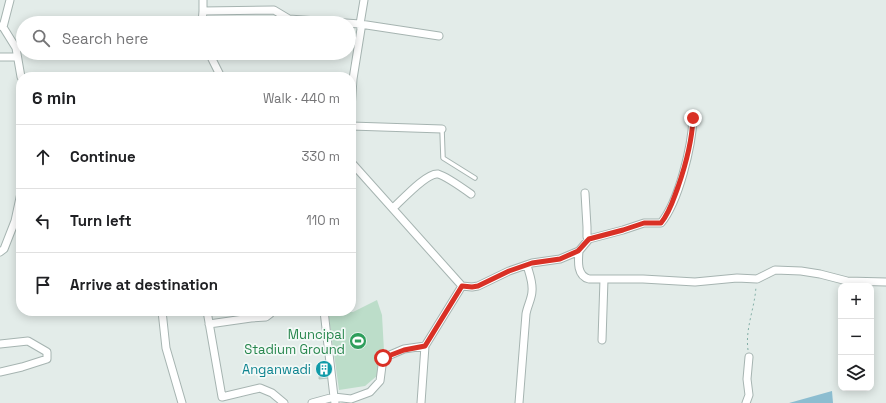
<!DOCTYPE html>
<meta charset="utf-8">
<style>
body{margin:0;font-family:"Space Grotesk",sans-serif;background:#f6f6f6;color:#202124}
.controls{position:absolute;right:12px;bottom:12px;display:grid;overflow:hidden;border-radius:8px;box-shadow:0 2px 10px #0003}
.controls button{width:36px;height:36px;display:grid;place-items:center;padding:0;border:0;border-bottom:1px solid #e0e0e0;background:#fff;color:#202124;font:20px sans-serif}
.stop{position:absolute;width:12px;height:12px;margin:-9px;border:3px solid #d93025;border-radius:50%;background:#fff}
.stop.end{background:#d93025;border-color:#fff;box-shadow:0 1px 4px #0008}
.list{margin:0;padding:0;list-style:none}
h2{display:flex;justify-content:space-between;align-items:center;height:52px;margin:0;padding:0 16px;font-size:17px}
h2 small{font-size:13px;font-weight:400;color:#757577}
.list li{display:grid;grid-template-columns:26px 1fr auto;gap:12px;align-items:center;box-sizing:border-box;height:64px;padding:0 16px;border-top:1px solid #e0e0e0}
.list b{display:block;font-size:15px;white-space:nowrap}
.list em{font-size:13px;font-style:normal;color:#757577}
.icon{flex:none;width:22px;height:22px;fill:none;stroke:currentColor;stroke-width:2;stroke-linecap:round;stroke-linejoin:round}
.map{position:relative;flex:none;width:886px;height:403px;overflow:hidden}
.search{position:absolute;background:#fff;box-shadow:0 2px 10px #0003;left:16px;top:16px;width:340px;height:44px;display:flex;align-items:center;gap:10px;box-sizing:border-box;padding:0 14px;border-radius:22px;color:#757577;font-size:15px}
.panel{position:absolute;background:#fff;box-shadow:0 2px 10px #0003;left:16px;top:72px;width:340px;height:244px;border-radius:16px}
.map>svg:first-child{display:block}
</style>
<div class="map">
<svg width="886" height="403" viewBox="0 0 886 403">
<rect width="100%" height="100%" fill="#e3ece9"/>
<path fill="#bcddc9" d="M377,300L382,315L384,351L378,375L365,386L339,390L328,311L353,312Z"/>
<path fill="#8cbdd0" d="M832,391L833,403H789Z"/>
<path fill="#b8c7c3" stroke="#b5c6c1" d="M320,365H328V378L319,379Z"/>
<g fill="none" stroke-linecap="round" stroke-linejoin="round">
<g stroke="#a6b4b1" stroke-width="5.5">
<path id="lane" d="M442,129L443,158L475,178"/>
</g>
<g stroke="#a6b4b1" stroke-width="9">
<path id="street" d="M203,0V11L274,10L289,19L360,24L361,29L353,79L351,109
M364,0L360,24L439,36
M202,23L203,11
M0,26L3,27L16,48L21,77
M3,27L10,0
M209,53L221,77
M0,57H17
M178,77H180
M351,126L442,129
M351,162L462,286L425,346L421,403
M585,193L587,227V237L589,239
M393,208C401,201 427,172 438,174C445,176 464,189 471,194
M579,251L589,239L623,230L644,223H661C679,201 692,146 693,118
M0,252L4,249L15,221L21,193
M462,286L472,287L478,286L509,271L532,263L560,259L579,251C578,262 577,276 589,279H643L695,282L737,278L757,279L775,270L801,271L820,274L847,281L886,282
M162,311L166,348L182,403
M207,311L222,397L260,388L272,393L284,403
M324,311L334,397L351,399L370,392L380,381L383,358L404,349L425,346
M209,324L251,318L266,317L270,314L271,311
M602,340L604,279
M0,344L28,341L47,352V359L22,367L0,372
M312,403L334,397L335,403
M519,403L526,314C527,307 532,298 532,291C533,282 529,273 527,265
M746,403L749,395L747,379L749,357"/>
</g>
<path stroke="#84afa7" stroke-width="1" stroke-dasharray="2 3" stroke-linecap="butt" d="M748,350C745,328 755,308 756,286"/>
<use href="#lane" stroke="#fff" stroke-width="3.5"/>
<use href="#street" stroke="#fff" stroke-width="7"/>
</g>
<g fill="none" stroke-linecap="round" stroke-linejoin="round">
<path stroke="#d93025" stroke-width="5" d="M383,358L404,350L425,346L462,286L472,287L478,286L509,271L532,263L560,259L578,251L589,239L623,230L644,223H661C670,212 673,200 678,187C686,164 692,142 693,118"/>
</g>
<defs>
<g id="stadium-disc" transform="scale(0.9)"><circle r="9.5" fill="#2e9e5b" stroke="#f3f9f7"/><path d="M0-5a6.5 5 0 1 0 0 10a6.5 5 0 1 0 0-10ZM-3.5-1.8h7v3.6h-7Z" fill="#fff"/></g>
<g id="building-disc" transform="scale(0.9)"><circle r="9.5" fill="#0f9aa8" stroke="#f3f9f7"/><path d="M-4-6H4V6H1V3H-1V6H-4ZM-2.5-4.3h1.7v1.8h-1.7ZM.8-4.3h1.7v1.8H.8ZM-2.5-1h1.7V.8h-1.7ZM.8-1h1.7V.8H.8Z" fill="#fff"/></g>
</defs>
<g fill-rule="evenodd">
<use href="#stadium-disc" x="358" y="341"/>
<use href="#building-disc" x="324" y="369"/>
</g>
<g text-anchor="middle" dominant-baseline="central" stroke-width="3.5" stroke-linejoin="round" paint-order="stroke">
<g font-size="13" fill="#27864d" stroke="#f3f9f7" text-anchor="end">
<text x="345" y="334">Muncipal<tspan x="345" dy="15">Stadium Ground</tspan></text>
</g>
<g font-size="13" fill="#0d838f" stroke="#f3f9f7" text-anchor="end">
<text x="311" y="369">Anganwadi</text>
</g>
</g>
</svg>
<div class="controls">
<button>+</button>
<button>−</button>
<button><svg class="icon" aria-label="layers" viewBox="0 0 24 24"><path d="M12 4l9 5-9 5-9-5zM3 14l9 5 9-5"/></svg></button>
</div>
<div class="stop" style="left:383px;top:358px"></div>
<div class="stop end" style="left:693px;top:118px"></div>
<div class="search"><svg class="icon" aria-label="search" viewBox="0 0 24 24"><circle cx="10" cy="10" r="6"/><path d="M15 15l6 6"/></svg>Search here</div>
<section class="panel">
<h2>6 min<small>Walk · 440 m</small></h2>
<ul class="list">
<li><svg class="icon" aria-label="ahead" viewBox="0 0 24 24"><path d="M12 20V5M6 11l6-6 6 6"/></svg><div><b>Continue</b></div><em>330 m</em></li>
<li><svg class="icon" aria-label="left" viewBox="0 0 24 24"><path d="M17 20v-9H6M10 6l-5 5 5 5"/></svg><div><b>Turn left</b></div><em>110 m</em></li>
<li><svg class="icon" aria-label="arrive" viewBox="0 0 24 24"><path d="M6 21V4h12l-3 4 3 4H6"/></svg><div><b>Arrive at destination</b></div></li>
</ul>
</section>
</div>
